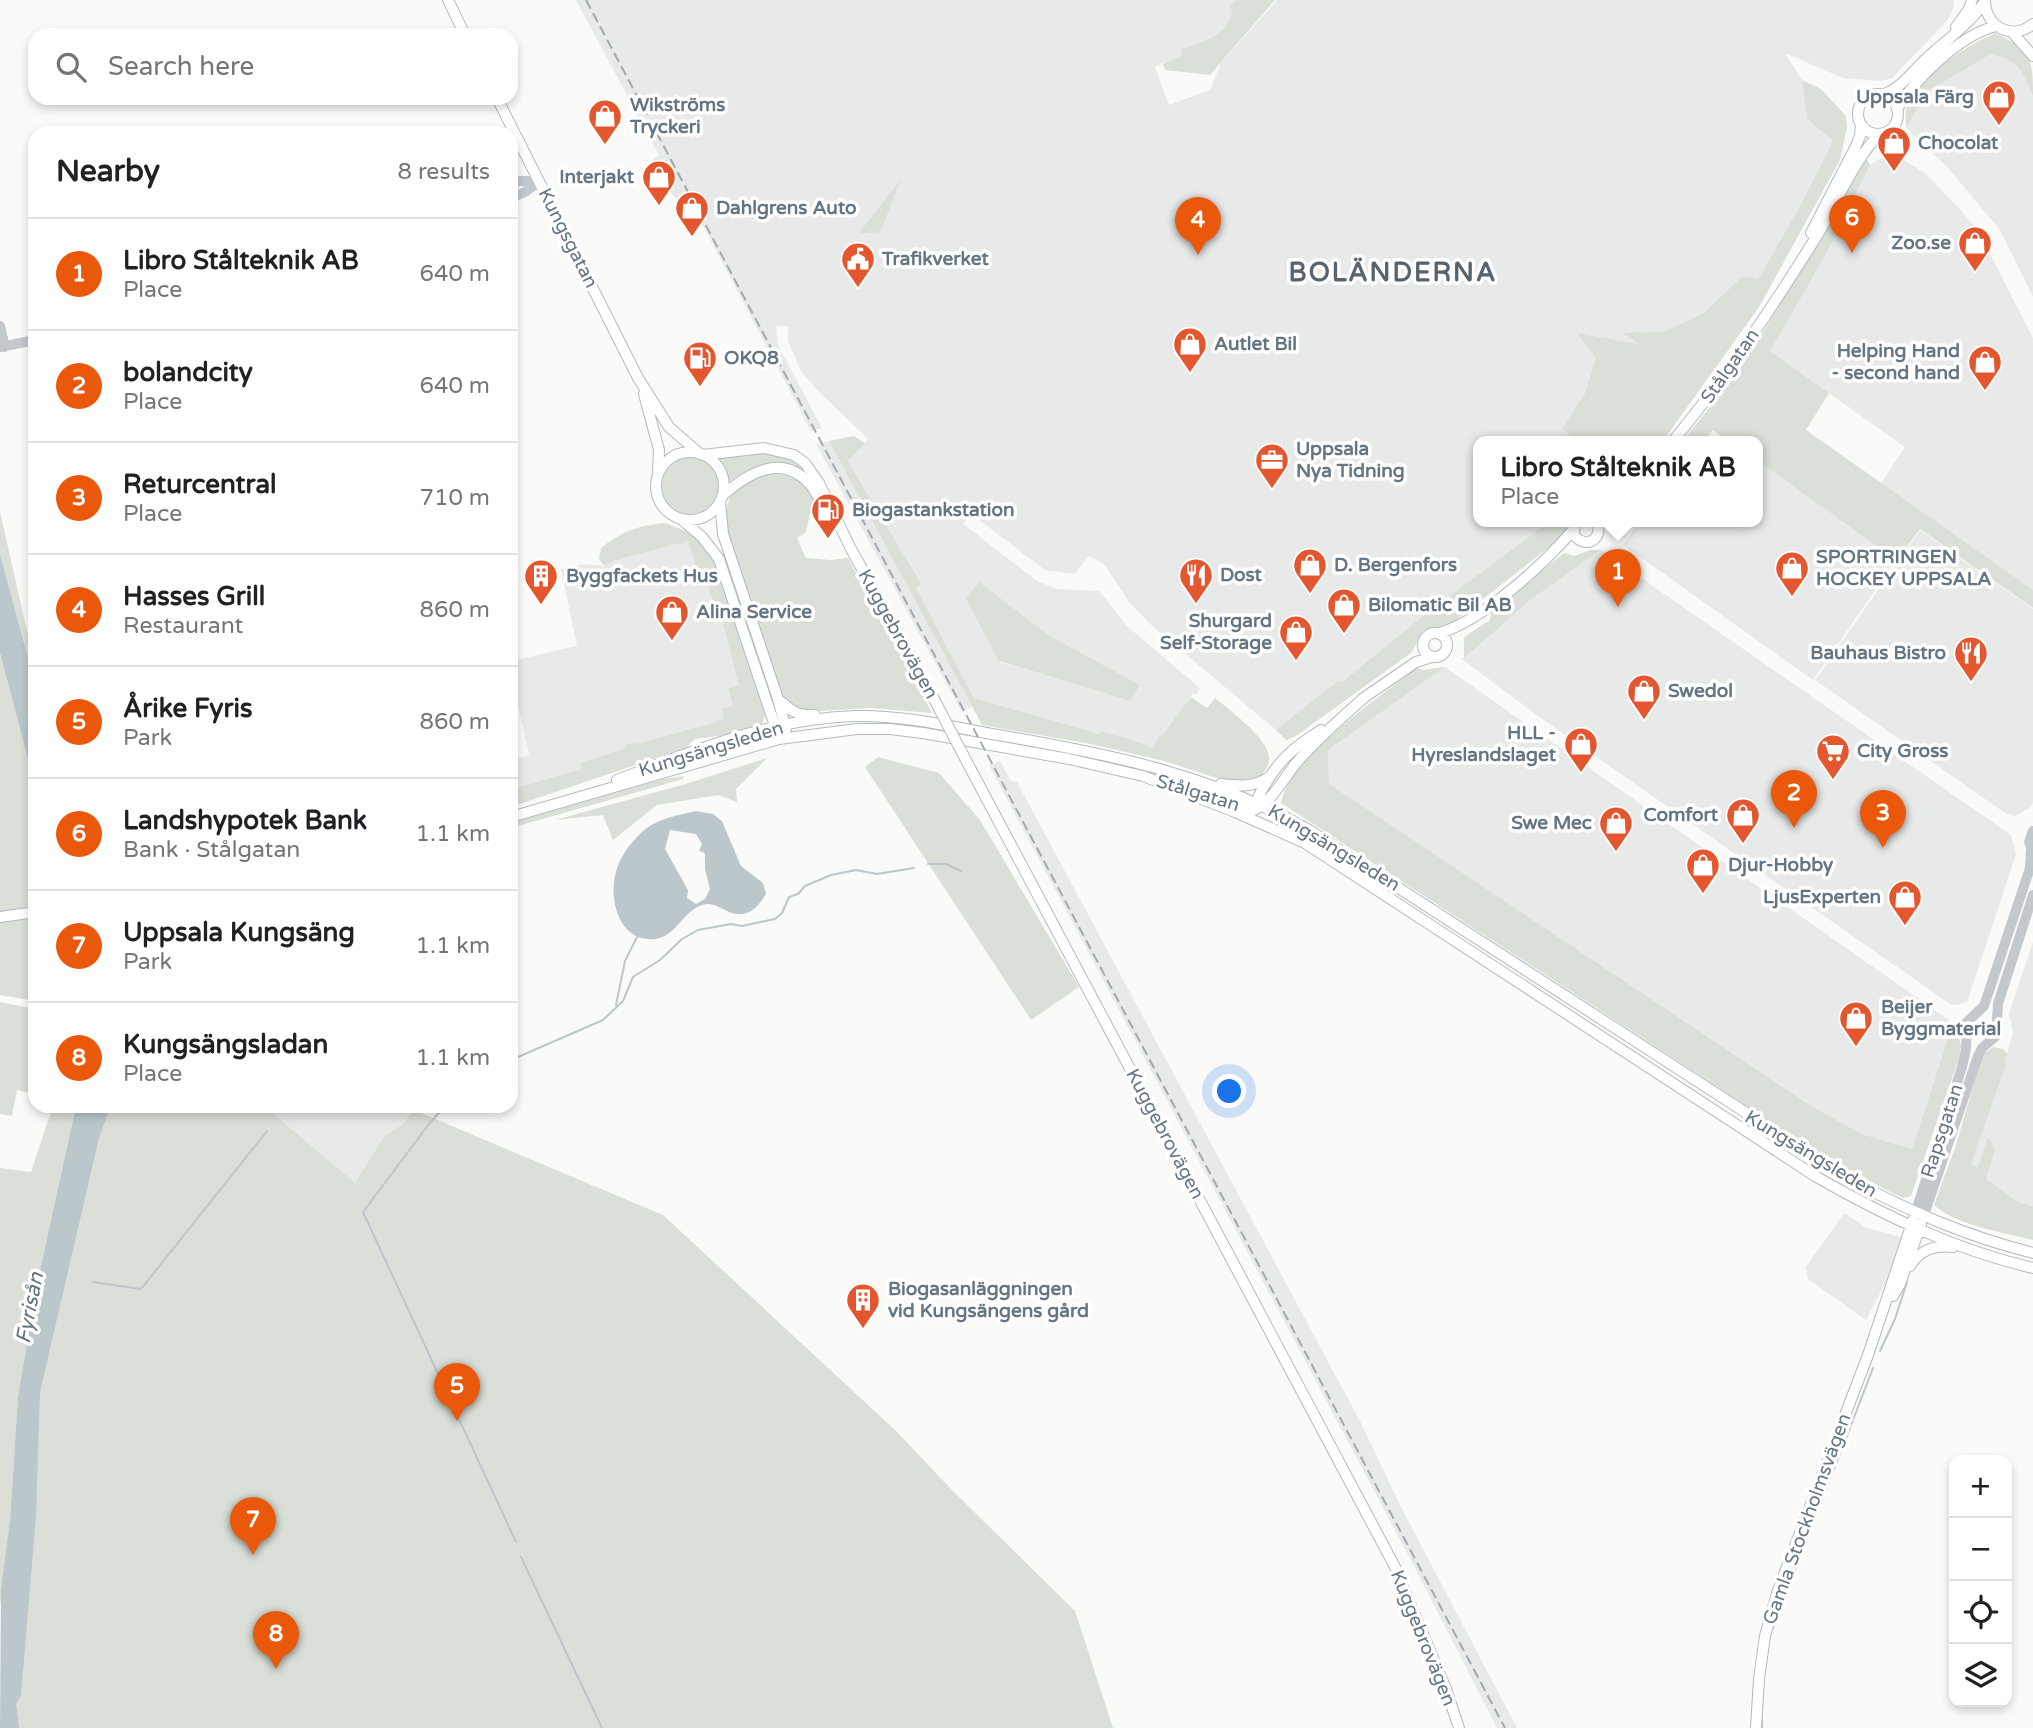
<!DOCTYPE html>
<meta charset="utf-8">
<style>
body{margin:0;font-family:"Varela Round",sans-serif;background:#f6f6f6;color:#202124}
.controls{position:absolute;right:21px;bottom:21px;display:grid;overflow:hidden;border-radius:14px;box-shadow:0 4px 10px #0003}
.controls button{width:63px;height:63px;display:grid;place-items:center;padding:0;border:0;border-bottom:2px solid #e0e0e0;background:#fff;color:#202124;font:35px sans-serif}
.you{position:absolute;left:1230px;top:1092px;width:24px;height:24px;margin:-18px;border:5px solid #fff;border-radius:50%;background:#1a73e8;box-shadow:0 0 0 10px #1a73e833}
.badge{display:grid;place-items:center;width:46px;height:46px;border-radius:50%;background:#ea580c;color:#fff;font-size:23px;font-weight:700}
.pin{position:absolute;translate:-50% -58px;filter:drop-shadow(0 2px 4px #0008)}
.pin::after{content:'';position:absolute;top:37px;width:24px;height:21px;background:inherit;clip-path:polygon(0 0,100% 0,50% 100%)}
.popup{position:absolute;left:1473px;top:436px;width:290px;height:91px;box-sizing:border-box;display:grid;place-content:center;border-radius:14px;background:#fff;filter:drop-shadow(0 2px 5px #0005);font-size:23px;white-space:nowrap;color:#757577}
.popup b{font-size:26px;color:#202124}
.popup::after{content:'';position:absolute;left:50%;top:100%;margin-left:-14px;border:14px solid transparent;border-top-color:#fff}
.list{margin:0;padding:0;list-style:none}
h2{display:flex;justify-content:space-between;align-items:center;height:91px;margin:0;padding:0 28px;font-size:30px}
h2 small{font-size:23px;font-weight:400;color:#757577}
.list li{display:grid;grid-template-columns:46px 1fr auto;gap:21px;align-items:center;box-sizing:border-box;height:112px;padding:0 28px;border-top:2px solid #e0e0e0}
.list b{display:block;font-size:26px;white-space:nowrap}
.list p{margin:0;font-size:23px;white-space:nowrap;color:#757577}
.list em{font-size:23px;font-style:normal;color:#757577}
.icon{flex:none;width:38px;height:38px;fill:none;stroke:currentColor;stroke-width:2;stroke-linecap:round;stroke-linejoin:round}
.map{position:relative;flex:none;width:2033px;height:1728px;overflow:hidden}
.search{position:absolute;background:#fff;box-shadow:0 4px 10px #0003;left:28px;top:28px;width:490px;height:77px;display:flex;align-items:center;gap:18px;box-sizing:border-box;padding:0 24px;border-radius:21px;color:#757577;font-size:26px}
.panel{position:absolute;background:#fff;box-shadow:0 4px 10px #0003;left:28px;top:126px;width:490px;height:987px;border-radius:21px}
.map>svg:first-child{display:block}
</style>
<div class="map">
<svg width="2033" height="1728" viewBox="0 0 2033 1728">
<rect width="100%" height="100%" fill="#fafaf8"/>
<path fill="#e8e9e9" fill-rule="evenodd" d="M576,0H1236L1230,6L1232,14L1229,22L1212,40L1182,49V55L1155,67L1169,105L1210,90L1221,63L1277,0H1954V5L1951,15L1944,24L1892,78L1882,81L1843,78L1785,53L1802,80L1807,119L1833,141L1800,206L1758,279L1696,373L1578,333L1596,358L1585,393L1562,429L1577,441H1478V521H1550L1419,619L1341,683L1338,682L1276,730L1150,624L1129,602L1104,564L1089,556L1075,574L1045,570L970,513L963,524L1037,581L1057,589L1099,591L1128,627L1200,688L1196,695L1193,693L1180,714L1152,748L1139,742L1100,731L1099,734L974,698L916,588L921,582L848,461L868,439L816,389L801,371L788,341V326H776L778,345L822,428L811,431L689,199L680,203L647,166L659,155ZM979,583L1050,636L1140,685L1130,701L1000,662Z
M1991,54L2007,57L2020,67L2033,91V297L2000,230L1948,168L1906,128L1928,91Z
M1891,152L1925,173L1960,209L1979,232L2033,338V590L1880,485L1905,447L1770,351L1824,258L1870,165Z
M829,441L935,638L972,707L962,712L816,444Z
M1758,461L1896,560L1813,680L1623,545L1640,521H1758Z
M1920,530L2033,609V802L2031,807L2015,816L2005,813L1815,680Z
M688,541L698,572H702L706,578L714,605L719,609L739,686L734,707L725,720L640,743L626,744L623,749L580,763L581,769L513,789L511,769L515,759L529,755L511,673V661L577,646L561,569L583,564L606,566L613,561Z
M1601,550L2011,835L2016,854L1967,1002L1956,1005L1950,1004L1538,716L1462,659L1529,601Z
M1445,667L1953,1023L1912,1149L1862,1134L1808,1104L1561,943L1329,784L1328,750Z
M1000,761L1011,781L1017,782L1361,1423L1401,1507L1517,1728H1497L1414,1566L989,765Z
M2033,942V1206L2018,1202L1986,1179L1970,1164L2013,1034L2009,1013Z
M245,1106H413L414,1110L402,1126L384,1136L351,1190Z
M1844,1213L1867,1228L1901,1237L1887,1280L1866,1320L1808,1279L1806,1267Z"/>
<path fill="#dadfd7" d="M1236,0H1275L1210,75L1165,70L1163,64L1182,55L1181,49C1204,42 1222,38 1232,14L1230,6Z
M1995,33C2031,50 2033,57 2033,96C2022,71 2020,60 1991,54L1928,91L1906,128C1906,122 1905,116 1906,111C1912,78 1967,46 1995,33Z
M1802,80L1821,89L1846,116L1847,127L1840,160L1759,307L1663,441H1577L1562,429L1585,393L1596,358L1577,333L1642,345L1622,333L1664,332L1704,313L1743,276L1758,279L1800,206L1833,141L1807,119Z
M1866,158L1870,165L1824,258L1770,351L1829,393L1806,430L2033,590V608L1920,529L1896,560L1758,461V441H1728L1713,430L1703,441H1682C1754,359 1811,251 1866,158Z
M901,179L881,230L877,233H859Z
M854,436L865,443L848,461L921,583L916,588L974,698L1099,734L1100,731L1139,742L1152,748L1160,735L1162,736L1191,697L1207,708L1215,698C1229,710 1273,741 1269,762C1268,767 1263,773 1260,777L1244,781L1220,779L1164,761L1091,744L982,725L829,441Z
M765,451C787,456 802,461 810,483C771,467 763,456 726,484L715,459Z
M662 487a30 30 0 1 1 60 0a30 30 0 1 1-60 0Z
M766,474C791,474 798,478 814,496L806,532L797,538L806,558L831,560L848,558L932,713L871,708L800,712L783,699L724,524C728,490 735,484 766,474Z
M0,512L29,640L35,654V684L0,554Z
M1550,521H1569L1562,537L1446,628L1423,630L1412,652L1296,736L1286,740L1276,730L1338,681L1341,683L1419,619Z
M665,523L686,531L698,539L715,561L758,689L765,715L762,724L740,733L695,739L686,748L511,807V783L513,789L581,769L580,763L623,749L626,744L640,743L724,720L722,709L733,706L729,688L739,686L719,609L714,605L706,578L703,579L702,572L698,573L688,541L613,561L606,566L602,564L599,558L601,548C620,532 640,525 665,523Z
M1590,550H1601L1529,601L1464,658V637L1490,620L1492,610L1564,553L1574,556Z
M979,582L1050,636L1140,685L1130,701L999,661L966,599Z
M0,653L35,786V1001L0,995Z
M1414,667L1422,670L1445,667L1328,750L1329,784L1808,1104L1862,1134L1912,1149L1953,1023H1956L1961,1046L1958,1061L1911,1196L1903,1198L1894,1194L1829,1159L1281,803C1287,762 1372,702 1405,677Z
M878,757L939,773L980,820L1079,987L1031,1020L865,767Z
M767,758L736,789L737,802L718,795L657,805L613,840L603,815L555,820L689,783Z
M684,776L683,779L511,828V823L664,779Z
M0,1002L35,1009V1094L17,1090L12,1116L0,1114Z
M1993,1047L2003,1049L2007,1054L2004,1062L2006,1064L1971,1164L1978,1168L1988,1137L1995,1149L1986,1179L2018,1202L2033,1206V1240C2005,1233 1955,1225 1934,1205L1955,1148L1980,1063L1983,1054Z
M53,1106H76L37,1284L18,1397L10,1520L0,1607V1168L31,1172Z
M111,1106H264L355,1183L384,1136L402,1125L414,1110L663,1215L895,1430L952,1490L1075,1611L1113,1728H4L29,1412L99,1138Z"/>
<path fill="#bbc7cb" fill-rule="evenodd" d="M0,554L35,684V786L0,653Z
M696,811L713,814L722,821L741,866L763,883L766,894C757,909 745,920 727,911C720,908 716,904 707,904C684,907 678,936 655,939C619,943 608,899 616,872C619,859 628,846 638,836C653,819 675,816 696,811ZM670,830L696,834L702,844L699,851L705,853V869L710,889L705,899L696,904L687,898L688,890L665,849Z
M76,1106H111L99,1138L40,1392L36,1516L21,1695L16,1704L19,1728H0L1,1590L10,1520L18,1397L37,1284Z"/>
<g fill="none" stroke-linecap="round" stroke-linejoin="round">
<path stroke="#bbc7cb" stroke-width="2" d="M928,864H946L961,871
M616,1005L625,961L637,937
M511,1060L603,1020L623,1001L633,977L660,960L682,939L698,930L731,924L742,926L775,919L782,913L789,897L798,894L805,886L831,875L856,870L877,874L914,868
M445,1106L429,1124L363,1212L516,1542
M93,1282L141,1289L267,1131
M1880,1351L1895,1319L1907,1282
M521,1557L602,1728
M1773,1628L1873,1368
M1762,1720V1728"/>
<g stroke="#b3babf" stroke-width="12">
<path id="secondary" d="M448,0L465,35
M1985,0C1985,27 2012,41 2033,24
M1956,27L1969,9L1972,0
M2012,32L2033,56
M1858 114a20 20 0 1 1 40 0a20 20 0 1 1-40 0Z
M1883,95C1903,87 1913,70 1929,56C1948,39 1969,24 1984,3
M497,98L638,378L669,427L700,454
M1897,109C1916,78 1960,35 1996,26
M1811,233L1855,148L1860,136L1861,125
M644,394L659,450L658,470
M1673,441C1727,376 1774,305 1818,234C1834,207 1858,153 1880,134
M656 486a34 34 0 1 1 68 0a34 34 0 1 1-68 0Z
M703,455L764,448L794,455L805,463L819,483L851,549L933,697
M722,496C746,475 780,452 809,483C816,491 821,503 827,511
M720,501L723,534L778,699L786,729
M681,519L702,537L719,559L777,732
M1575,521L1574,535C1586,550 1604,539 1597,521
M1423 645a12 12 0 1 1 24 0a12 12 0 1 1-24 0Z
M1439,633C1481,622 1544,564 1573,530
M778,699C791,711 797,716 815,715
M1362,699L1416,662L1432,657
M968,764L1395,1567L1446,1689L1459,1728
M617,780C693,751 773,718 856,716C902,715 948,726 992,734C1104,753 1209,773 1309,830L1850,1180C1914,1213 1963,1235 2033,1253
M1221,784C1238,786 1254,788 1269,777
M1219,799L1254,810C1273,801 1284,777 1298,761C1318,738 1342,717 1365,697
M1255,809C1256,794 1278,763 1290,753C1299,744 1311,737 1321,730
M511,817L779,739L857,729H890L923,733L1069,759L1143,776L1235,812L1305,843L1815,1176C1883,1215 1955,1250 2033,1268
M0,917L35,912
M1910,1266C1920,1250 1934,1245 1953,1247
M1893,1296L1900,1284L1921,1224
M1756,1728L1759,1679L1765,1636L1777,1593L1868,1355L1913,1220"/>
</g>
<path stroke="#c3c8cc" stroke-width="10" d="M511,184L519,181H539
M511,198L525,192L539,181
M0,326L5,347
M0,347L35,340
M2033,831L2029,842L2033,851
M1915,1214L1962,1067L1966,1049L1967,1022L1984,1006L2030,868L2031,849
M1923,1218L1978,1056L1982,1048L1996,1036L1998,1004L2033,895"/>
<use href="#secondary" stroke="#fff" stroke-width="10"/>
<path stroke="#a2aab0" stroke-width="2" stroke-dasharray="10 5" stroke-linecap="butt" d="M586,0L1505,1728"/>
<g stroke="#b3babf" stroke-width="12" stroke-linecap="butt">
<path id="secondary-bridge" d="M933,697L968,764"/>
</g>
<use href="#secondary-bridge" stroke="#fff" stroke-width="10"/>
</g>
<defs>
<g id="shop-pin" transform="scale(1.75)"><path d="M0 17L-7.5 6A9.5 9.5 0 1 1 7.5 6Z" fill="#e4572e" stroke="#fff"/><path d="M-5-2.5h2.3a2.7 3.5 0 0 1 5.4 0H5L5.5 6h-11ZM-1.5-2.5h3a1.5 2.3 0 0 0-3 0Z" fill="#fff"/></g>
<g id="civic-pin" transform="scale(1.75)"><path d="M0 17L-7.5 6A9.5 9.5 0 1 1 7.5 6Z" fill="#e4572e" stroke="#fff"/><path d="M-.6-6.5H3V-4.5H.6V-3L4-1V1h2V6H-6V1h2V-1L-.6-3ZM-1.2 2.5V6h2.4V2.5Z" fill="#fff"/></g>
<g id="fuel-pin" transform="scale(1.75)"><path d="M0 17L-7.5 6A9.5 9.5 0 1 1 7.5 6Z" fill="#e4572e" stroke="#fff"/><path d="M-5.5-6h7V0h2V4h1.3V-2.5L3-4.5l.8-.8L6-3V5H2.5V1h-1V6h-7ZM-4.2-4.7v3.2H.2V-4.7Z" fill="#fff"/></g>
<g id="office-pin" transform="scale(1.75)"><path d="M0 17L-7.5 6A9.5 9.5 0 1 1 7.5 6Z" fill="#e4572e" stroke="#fff"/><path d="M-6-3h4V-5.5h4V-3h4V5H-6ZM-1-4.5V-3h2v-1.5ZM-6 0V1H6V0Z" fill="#fff"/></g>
<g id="restaurant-pin" transform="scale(1.75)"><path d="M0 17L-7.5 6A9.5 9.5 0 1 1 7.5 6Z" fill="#e4572e" stroke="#fff"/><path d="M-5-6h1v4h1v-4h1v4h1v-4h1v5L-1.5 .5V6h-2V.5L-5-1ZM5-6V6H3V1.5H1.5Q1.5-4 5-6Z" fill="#fff"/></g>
<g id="building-pin" transform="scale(1.75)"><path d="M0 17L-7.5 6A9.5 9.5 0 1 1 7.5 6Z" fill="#e4572e" stroke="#fff"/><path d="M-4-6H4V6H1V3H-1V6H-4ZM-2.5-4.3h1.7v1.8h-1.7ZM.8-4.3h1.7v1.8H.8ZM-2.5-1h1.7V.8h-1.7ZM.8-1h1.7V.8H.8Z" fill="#fff"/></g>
<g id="supermarket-pin" transform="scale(1.75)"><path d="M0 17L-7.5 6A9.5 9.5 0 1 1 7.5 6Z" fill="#e4572e" stroke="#fff"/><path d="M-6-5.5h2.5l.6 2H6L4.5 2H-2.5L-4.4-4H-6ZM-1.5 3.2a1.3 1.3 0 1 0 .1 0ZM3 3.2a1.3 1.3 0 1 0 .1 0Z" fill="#fff"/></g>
</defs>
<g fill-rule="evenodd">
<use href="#shop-pin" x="1999" y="97"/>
<use href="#shop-pin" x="605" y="116"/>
<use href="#shop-pin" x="1894" y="143"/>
<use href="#shop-pin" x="659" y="177"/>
<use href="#shop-pin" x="692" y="208"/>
<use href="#shop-pin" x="1975" y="243"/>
<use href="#civic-pin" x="858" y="259"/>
<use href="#shop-pin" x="1190" y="344"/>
<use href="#fuel-pin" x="700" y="358"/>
<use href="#shop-pin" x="1985" y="362"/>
<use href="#office-pin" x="1272" y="460"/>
<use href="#fuel-pin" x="828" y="510"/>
<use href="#shop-pin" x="1310" y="565"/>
<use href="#shop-pin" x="1792" y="568"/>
<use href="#restaurant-pin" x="1196" y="575"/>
<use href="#building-pin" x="541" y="576"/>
<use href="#shop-pin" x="1344" y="605"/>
<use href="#shop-pin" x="672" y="612"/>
<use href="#shop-pin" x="1296" y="632"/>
<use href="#restaurant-pin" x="1971" y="653"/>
<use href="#shop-pin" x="1644" y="691"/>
<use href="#shop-pin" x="1581" y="744"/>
<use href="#supermarket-pin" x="1833" y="751"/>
<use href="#shop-pin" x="1743" y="815"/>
<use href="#shop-pin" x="1616" y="823"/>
<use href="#shop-pin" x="1703" y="865"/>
<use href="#shop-pin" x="1905" y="897"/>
<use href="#shop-pin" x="1856" y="1018"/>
<use href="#building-pin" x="863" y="1300"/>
</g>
<g text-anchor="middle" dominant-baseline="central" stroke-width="7" stroke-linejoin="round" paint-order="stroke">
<g font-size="19" font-weight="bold" fill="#657683" stroke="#fff" text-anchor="start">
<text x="1974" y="97" text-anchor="end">Uppsala Färg</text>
<text x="630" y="105">Wikströms<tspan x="630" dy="22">Tryckeri</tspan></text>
<text x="1918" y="143">Chocolat</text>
<text x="634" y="177" text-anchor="end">Interjakt</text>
<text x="716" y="208">Dahlgrens Auto</text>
<text x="1951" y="243" text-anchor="end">Zoo.se</text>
<text x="882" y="259">Trafikverket</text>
<text x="1214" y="344">Autlet Bil</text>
<text x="1960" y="351" text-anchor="end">Helping Hand<tspan x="1960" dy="22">- second hand</tspan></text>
<text x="724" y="358">OKQ8</text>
<text x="1296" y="449">Uppsala<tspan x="1296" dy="22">Nya Tidning</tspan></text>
<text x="852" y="510">Biogastankstation</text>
<text x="1816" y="557">SPORTRINGEN<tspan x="1816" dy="22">HOCKEY UPPSALA</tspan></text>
<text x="1334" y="565">D. Bergenfors</text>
<text x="1220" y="575">Dost</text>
<text x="566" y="576">Byggfackets Hus</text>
<text x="1368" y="605">Bilomatic Bil AB</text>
<text x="696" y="612">Alina Service</text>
<text x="1272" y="621" text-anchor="end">Shurgard<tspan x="1272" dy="22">Self-Storage</tspan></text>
<text x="1946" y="653" text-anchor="end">Bauhaus Bistro</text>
<text x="1668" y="691">Swedol</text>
<text x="1556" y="733" text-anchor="end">HLL -<tspan x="1556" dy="22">Hyreslandslaget</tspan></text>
<text x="1857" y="751">City Gross</text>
<text x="1718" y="815" text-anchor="end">Comfort</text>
<text x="1592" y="823" text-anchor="end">Swe Mec</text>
<text x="1728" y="865">Djur-Hobby</text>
<text x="1881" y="897" text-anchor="end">LjusExperten</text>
<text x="1881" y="1007">Beijer<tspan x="1881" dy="22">Byggmaterial</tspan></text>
<text x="888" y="1289">Biogasanläggningen<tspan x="888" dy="22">vid Kungsängens gård</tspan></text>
</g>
<g font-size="19" fill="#657683" stroke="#fff">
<text transform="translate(568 238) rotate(63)">Kungsgatan</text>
<text transform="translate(1730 366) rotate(-55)">Stålgatan</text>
<text transform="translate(898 634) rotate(61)">Kuggebrovägen</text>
<text transform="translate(711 749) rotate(-17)">Kungsängsleden</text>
<text transform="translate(1198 793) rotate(17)">Stålgatan</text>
<text transform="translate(1334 848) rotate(31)">Kungsängsleden</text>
<text transform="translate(1942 1131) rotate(-72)">Rapsgatan</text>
<text transform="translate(1165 1134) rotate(62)">Kuggebrovägen</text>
<text transform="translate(1811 1154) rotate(31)">Kungsängsleden</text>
<text transform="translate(1807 1519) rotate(-70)">Gamla Stockholmsvägen</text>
<text transform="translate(1423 1638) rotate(68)">Kuggebrovägen</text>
</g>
<g font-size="21" font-style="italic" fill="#60757c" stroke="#fff">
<text transform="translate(30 1308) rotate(-79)">Fyrisån</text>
</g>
<g font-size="26" font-weight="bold" letter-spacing="2" fill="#57646e" stroke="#fff">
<text x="1393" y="272">BOLÄNDERNA</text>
</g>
</g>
</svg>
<div class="controls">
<button>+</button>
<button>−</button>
<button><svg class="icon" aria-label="locate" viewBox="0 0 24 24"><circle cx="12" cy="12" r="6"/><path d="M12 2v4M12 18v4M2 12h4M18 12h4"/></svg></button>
<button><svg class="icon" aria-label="layers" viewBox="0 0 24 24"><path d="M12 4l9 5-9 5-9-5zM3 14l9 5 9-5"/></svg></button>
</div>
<div class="you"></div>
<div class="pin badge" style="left:1618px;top:607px">1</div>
<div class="popup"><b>Libro Stålteknik AB</b>Place</div>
<div class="pin badge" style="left:1794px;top:828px">2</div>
<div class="pin badge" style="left:1883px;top:848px">3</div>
<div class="pin badge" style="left:1198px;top:255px">4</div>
<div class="pin badge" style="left:457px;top:1421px">5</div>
<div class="pin badge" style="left:1852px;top:253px">6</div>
<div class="pin badge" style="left:253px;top:1555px">7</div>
<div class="pin badge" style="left:276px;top:1669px">8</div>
<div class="search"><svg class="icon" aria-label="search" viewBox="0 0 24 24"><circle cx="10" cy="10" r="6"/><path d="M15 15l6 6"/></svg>Search here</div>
<section class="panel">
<h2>Nearby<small>8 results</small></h2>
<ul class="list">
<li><span class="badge">1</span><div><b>Libro Stålteknik AB</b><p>Place</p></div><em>640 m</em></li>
<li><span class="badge">2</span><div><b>bolandcity</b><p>Place</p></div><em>640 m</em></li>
<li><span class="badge">3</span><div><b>Returcentral</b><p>Place</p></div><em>710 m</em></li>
<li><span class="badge">4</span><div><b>Hasses Grill</b><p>Restaurant</p></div><em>860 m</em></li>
<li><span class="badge">5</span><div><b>Årike Fyris</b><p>Park</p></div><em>860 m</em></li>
<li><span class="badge">6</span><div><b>Landshypotek Bank</b><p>Bank · Stålgatan</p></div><em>1.1 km</em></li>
<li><span class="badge">7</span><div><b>Uppsala Kungsäng</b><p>Park</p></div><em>1.1 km</em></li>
<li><span class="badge">8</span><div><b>Kungsängsladan</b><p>Place</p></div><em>1.1 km</em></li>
</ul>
</section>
</div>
